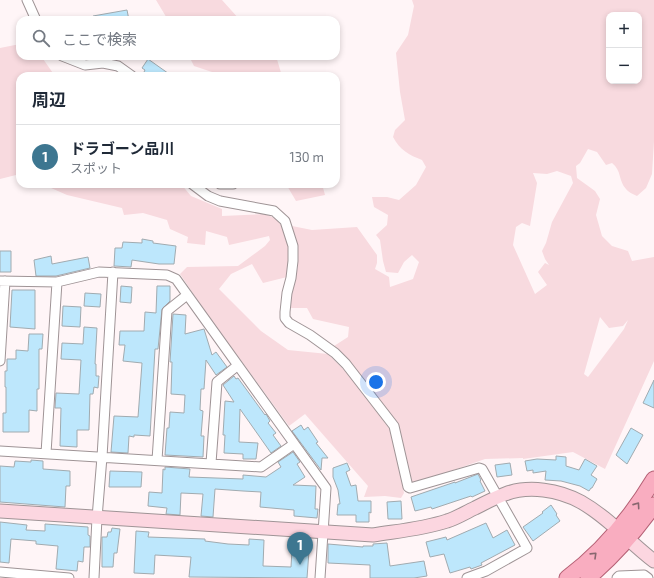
<!DOCTYPE html>
<html lang="ja">
<meta charset="utf-8">
<style>
body{margin:0;font-family:"Exo 2","Noto Sans JP",sans-serif;background:#f2f2f3;color:#1f2937}
.controls{position:absolute;right:12px;top:12px;display:grid;overflow:hidden;border-radius:8px;box-shadow:0 2px 6px #0003}
.controls button{width:36px;height:36px;display:grid;place-items:center;padding:0;border:0;border-bottom:1px solid #e0e1e3;background:#fff;color:#1f2937;font:20px sans-serif}
.you{position:absolute;left:376px;top:382px;width:14px;height:14px;margin:-10px;border:3px solid #fff;border-radius:50%;background:#1a73e8;box-shadow:0 0 0 6px #1a73e833}
.badge{display:grid;place-items:center;width:26px;height:26px;border-radius:50%;background:#3d7690;color:#fff;font-size:13px;font-weight:700}
.pin{position:absolute;translate:-50% -33px;filter:drop-shadow(0 1px 2px #0008)}
.pin::after{content:'';position:absolute;top:21px;width:14px;height:12px;background:inherit;clip-path:polygon(0 0,100% 0,50% 100%)}
.list{margin:0;padding:0;list-style:none}
h2{display:flex;justify-content:space-between;align-items:center;height:52px;margin:0;padding:0 16px;font-size:17px}
h2 small{font-size:13px;font-weight:400;color:#747a83}
.list li{display:grid;grid-template-columns:26px 1fr auto;gap:12px;align-items:center;box-sizing:border-box;height:64px;padding:0 16px;border-top:1px solid #e0e1e3}
.list b{display:block;font-size:15px;white-space:nowrap}
.list p{margin:0;font-size:13px;white-space:nowrap;color:#747a83}
.list em{font-size:13px;font-style:normal;color:#747a83}
.icon{flex:none;width:22px;height:22px;fill:none;stroke:currentColor;stroke-width:2;stroke-linecap:round;stroke-linejoin:round}
.map{position:relative;flex:none;width:654px;height:578px;overflow:hidden}
.search{position:absolute;background:#fff;box-shadow:0 2px 6px #0003;left:16px;top:16px;width:324px;height:44px;display:flex;align-items:center;gap:10px;box-sizing:border-box;padding:0 14px;border-radius:12px;color:#747a83;font-size:15px}
.panel{position:absolute;background:#fff;box-shadow:0 2px 6px #0003;left:16px;top:72px;width:324px;height:116px;border-radius:12px}
.map>svg:first-child{display:block}
</style>
<div class="map">
<svg width="654" height="578" viewBox="0 0 654 578">
<rect width="100%" height="100%" fill="#fff5f7"/>
<path fill="#f8dadf" fill-rule="evenodd" d="M156,0H222L240,20H168Z
M412,0H654V141L652,174L646,188L637,196C633,194 628,192 626,189C618,180 622,171 612,163L606,165L597,152L588,149L580,163L576,166L577,178L595,191L600,199L596,215L602,236L612,246L628,251L632,261L654,257V361L605,469L573,452L523,459V458L485,459L414,484L410,482L397,428L359,375L334,346L348,337L349,327L313,319L307,308H289L298,266L297,246L292,226L312,230L357,227L377,255V263L375,269L389,277L390,287L413,279L419,262L412,255L404,262L398,273L386,272L383,261L380,240L376,235L387,225L388,215L374,207L372,197H387L399,200L416,185L426,167L422,160C409,155 400,150 393,137L395,130L405,120L400,92L396,53L408,35L414,6ZM609,15H639V81H609ZM557,171L571,176L573,183L552,222L546,243L542,251L545,259L549,265L545,263L538,272L547,285L535,294L513,245L516,227L522,223L530,226L537,183L533,173L547,174ZM600,317L609,328L623,326L628,320L624,329L588,377L584,374Z
M20,44V56H41L55,76H20V174L0,179V48Z
M189,56H276L282,76H216L215,73L194,66Z
M42,184H181L191,196L222,209V216L265,214L277,219L284,230L290,256L287,277L263,283L252,264L231,274L219,289L261,331L288,350L328,354L349,375L392,432L404,493L401,498L385,496L364,497L368,486L305,414L289,426L209,317L180,274L187,267L238,266L265,246L270,240L269,236L229,245L227,237L206,231L205,245L187,243L188,237L170,229L167,220L143,213L124,215L122,208L67,195Z
M286,184H322L325,195L296,201Z"/>
<path fill="#bde7fc" stroke="#a1abb0" d="M127,10L129,20H93V16Z
M148,59L172,76H142L145,70L142,68Z
M142,239L153,241V243L176,246L174,264H159L132,260L131,267L114,266L115,248H122L123,242L142,243Z
M0,251H11V272H0Z
M51,256L52,264L88,257L90,268L56,276H36L34,260Z
M121,286L132,287L131,303L120,302Z
M157,286H170V301L162,309L158,349H155L150,436L134,435V437L129,436L128,453L111,452L114,416L138,417L139,404L142,363L123,361L125,345H119L120,331H144L145,312L156,313Z
M12,290H35V329L10,327Z
M85,293L101,294L100,307L84,306Z
M63,306L81,307L80,327L62,326Z
M173,314L186,315L185,334L204,329L212,355L216,352L227,367L216,375L206,360L204,389H201L200,410L203,411L201,436H204L203,457L165,455L167,428H169L170,412L184,413L185,395L171,394L172,362H170Z
M84,327L97,328L95,364H96V376H99L98,388L94,387L93,394H90L89,430H77V447L60,446L61,408H55L56,393L79,394L81,360L61,359L62,343L83,344Z
M29,334H43L42,349H39V389H37V411L29,410V432H3V413H6V387H5V371H7V359H16V350L28,351Z
M234,376L236,379L238,378L265,415L266,414L270,421L268,423L276,433L273,435L281,446L271,453L240,409L239,442L258,443L256,459H243V454L224,453L225,435H223L225,401L234,402L223,385Z
M654,380V408L643,403Z
M301,425L304,430L308,427L318,442L316,443L328,458H322L321,470L292,431Z
M631,428L643,435L627,464L616,455Z
M293,452L300,462L297,464L305,477L293,485L316,486L315,509H318L317,518L294,516V510L260,507L261,492L243,491L215,489L213,517L201,516L203,494L181,493L180,515L166,514L167,508L148,506L149,492L162,493L163,469L165,470V467L190,469L189,477L243,479V475L266,477L281,467L278,462Z
M556,456L566,457V466L579,470L585,459L597,466L591,475L597,479L592,488H591L589,491L580,486L561,481L545,480L546,471L533,473V470L527,471L525,461L537,459L556,460Z
M31,460L43,461V469L70,471V486H66L65,507L0,502V466L14,467L15,461L31,462Z
M347,463L350,470L346,472L351,486L356,485L358,501H371V513L369,512V522H356V515H337L338,504H340L338,490L333,477V468Z
M510,463L512,475L497,477L495,465Z
M110,471L142,472L141,487H109Z
M478,474L481,480L480,481L485,491L472,497L471,496L432,509L431,507L415,511L411,497L455,482V483Z
M401,501L402,519H388L387,502Z
M551,505L557,514L556,515L560,521L533,541L523,527L543,513L542,512Z
M0,522L27,525L26,530L45,531V524L88,527V535L90,536V547H84L83,562L78,561L77,571L56,569L58,546L36,544V541L11,539L9,563L0,562Z
M486,523L493,538L507,530L515,545L481,563L482,565L471,569L470,567L450,573L444,554L430,557L426,542L446,537L447,540Z
M112,528L120,529L117,553H114L113,567H102V537H107L108,532H111Z
M136,531L149,532L148,537L205,539V541L228,544L249,545V539L264,540L263,566L291,567L292,550L309,551L307,578L189,577L191,557L155,555L154,574L134,573Z
M387,543L390,566L424,561L427,576L414,578H370V565L328,563V544L363,547V546H373V544Z"/>
<g fill="none" stroke-linecap="round" stroke-linejoin="round">
<g stroke="#9f9496" stroke-width="11">
<path id="street" d="M27,0L36,20
M62,56L85,65L103,63L118,66L132,76
M192,184L208,196L220,201L274,211L285,221L293,246V261L291,278L287,293L285,312V318L289,323L310,335L335,353L346,364L394,426L408,487L410,488L479,468L482,469L527,548L486,571L467,578
M220,184H233
M0,281L57,282L99,272L167,275L176,279L326,488L320,578
M0,361L5,281
M0,451L261,467L294,444
M46,453L57,282
M157,460L167,311L187,295
M211,463L217,382L237,366
M0,572L69,578
M94,578L97,518L102,457L113,272
M617,578L619,576L644,575L648,578"/>
</g>
<g stroke="#9f9496" stroke-width="15">
<path id="secondary" d="M0,511L373,535C398,531 423,529 447,521C457,518 466,512 475,508C485,503 494,498 505,494C529,485 559,490 581,502C609,518 629,542 654,561"/>
</g>
<g stroke="#b56175" stroke-width="17">
<path id="primary" d="M567,578C603,551 631,517 654,479
M588,578C614,556 635,532 654,505"/>
</g>
<use href="#street" stroke="#fff" stroke-width="9"/>
<use href="#secondary" stroke="#fcd6e0" stroke-width="13"/>
<use href="#primary" stroke="#f9adc0" stroke-width="15"/>
</g>
<defs><path id="oneway-chevron" d="M-2-3.5L2.5 0L-2 3.5" fill="none" stroke-width="1.6" stroke-linecap="round" stroke-linejoin="round"/></defs>
<g stroke="#88676f">
<use href="#oneway-chevron" transform="translate(637 505) rotate(-55)"/>
<use href="#oneway-chevron" transform="translate(594 555) rotate(-44)"/>
</g>
</svg>
<div class="controls">
<button>+</button>
<button>−</button>
</div>
<div class="you"></div>
<div class="pin badge" style="left:300px;top:565px">1</div>
<div class="search"><svg class="icon" aria-label="search" viewBox="0 0 24 24"><circle cx="10" cy="10" r="6"/><path d="M15 15l6 6"/></svg>ここで検索</div>
<section class="panel">
<h2>周辺<small></small></h2>
<ul class="list">
<li><span class="badge">1</span><div><b>ドラゴーン品川</b><p>スポット</p></div><em>130 m</em></li>
</ul>
</section>
</div>
